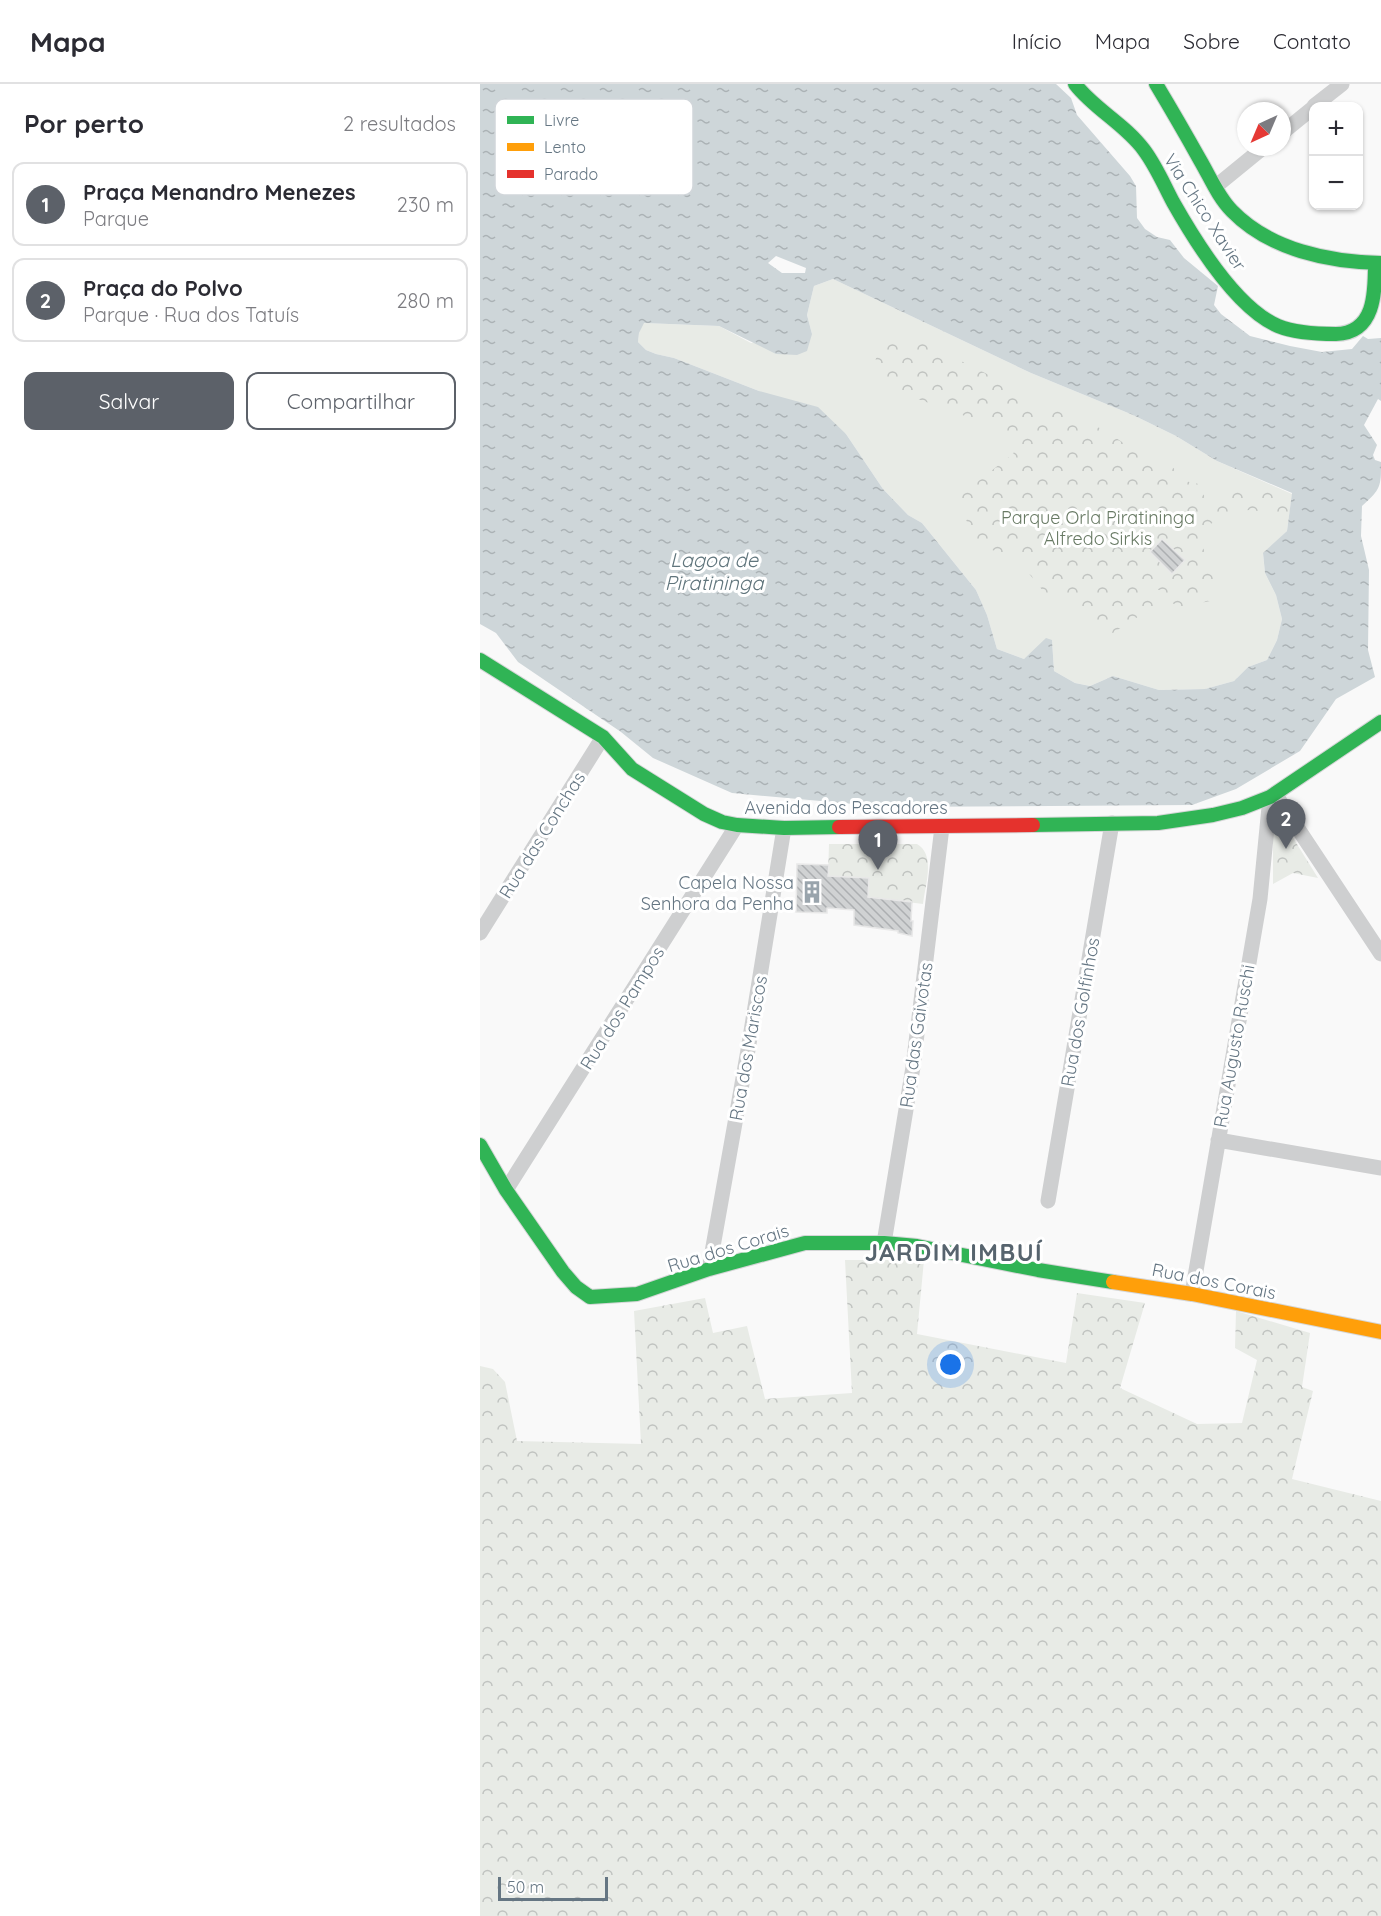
<!DOCTYPE html>
<html lang="pt">
<meta charset="utf-8">
<style>
body{margin:0;font-family:Quicksand,sans-serif;background:#f7f7f7;color:#2b2b33}
.controls{position:absolute;right:18px;top:18px;display:grid;overflow:hidden;border-radius:12px;box-shadow:0 2px 4px #0004}
.controls button{width:54px;height:54px;display:grid;place-items:center;padding:0;border:0;border-bottom:2px solid #e1e1e2;background:#fff;color:#2b2b33;font:30px sans-serif}
.compass{position:absolute;left:757px;top:18px;width:54px;height:54px;border-radius:50%;background:#fff;box-shadow:0 2px 4px #0004;rotate:224deg}
.scale{position:absolute;left:18px;bottom:15px;width:110px;box-sizing:border-box;padding-left:6px;border:3px solid #657683;border-top:0;font-size:16px;line-height:21px;white-space:nowrap;color:#657683;-webkit-text-stroke:4px #fff;paint-order:stroke}
.you{position:absolute;left:471px;top:1281px;width:21px;height:21px;margin:-15px;border:4px solid #fff;border-radius:50%;background:#1a73e8;box-shadow:0 0 0 9px #1a73e833}
.badge{display:grid;place-items:center;width:39px;height:39px;border-radius:50%;background:#5c6169;color:#fff;font-size:20px;font-weight:700}
.pin{position:absolute;translate:-50% -50px;filter:drop-shadow(0 2px 3px #0008)}
.pin::after{content:'';position:absolute;top:32px;width:21px;height:18px;background:inherit;clip-path:polygon(0 0,100% 0,50% 100%)}
.list{margin:0;padding:0;list-style:none}
h2{display:flex;justify-content:space-between;align-items:center;height:78px;margin:0;padding:0 24px;font-size:26px}
h2 small{font-size:20px;font-weight:400;color:#7c7c81}
.list li{display:grid;grid-template-columns:39px 1fr auto;gap:18px;align-items:center;box-sizing:border-box;height:84px;margin:0 12px 12px;padding:0 12px;border:2px solid #e1e1e2;border-radius:12px}
.list b{display:block;font-size:22px;white-space:nowrap}
.list p{margin:0;font-size:20px;white-space:nowrap;color:#7c7c81}
.list em{font-size:20px;font-style:normal;color:#7c7c81}
.actions{display:flex;gap:12px;padding:18px 24px}
.actions a{flex:1;padding:14px 0;border:2px solid #5c6169;border-radius:12px;text-align:center;font-size:21px;color:#5c6169}
.actions .main{background:#5c6169;color:#fff}
.map{position:relative;flex:none;width:901px;height:1832px;overflow:hidden}
header{display:flex;align-items:center;gap:36px;box-sizing:border-box;height:84px;padding:0 30px;background:#fff;border-bottom:2px solid #e1e1e2}
header strong{font-size:28px}
nav{display:flex;gap:33px;margin-inline-start:auto;font-size:21px}
main{display:flex}
aside{flex:1;background:#fff}
.map>svg:first-child{display:block}
</style>
<header>
<strong>Mapa</strong>
<nav><a>Início</a><a>Mapa</a><a>Sobre</a><a>Contato</a></nav>
</header>
<main>
<aside>
<h2>Por perto<small>2 resultados</small></h2>
<ul class="list">
<li><span class="badge">1</span><div><b>Praça Menandro Menezes</b><p>Parque</p></div><em>230 m</em></li>
<li><span class="badge">2</span><div><b>Praça do Polvo</b><p>Parque · Rua dos Tatuís</p></div><em>280 m</em></li>
</ul>
<div class="actions"><a class="main">Salvar</a><a>Compartilhar</a></div>
</aside>
<div class="map">
<svg width="901" height="1832" viewBox="0 0 901 1832">
<defs>
<pattern id="forest-crowns" width="20" height="18" patternUnits="userSpaceOnUse" patternTransform="scale(1.5)"><rect width="20" height="18" fill="#e8ebe6"/><path d="M2 6a3 3 0 1 1 6 0M12 15a3 3 0 1 1 6 0" fill="none" stroke="#c0c3c0"/></pattern>
<pattern id="water-ripples" width="26" height="14" patternUnits="userSpaceOnUse" patternTransform="scale(1.5)"><rect width="26" height="14" fill="#ced6d9"/><path d="M2 4q2-2 4 0t4 0M15 11q2-2 4 0t4 0" fill="none" stroke="#abb2b5"/></pattern>
<pattern id="building-back-hatch" width="6" height="6" patternUnits="userSpaceOnUse" patternTransform="scale(1.5)"><rect width="6" height="6" fill="#d0d2d3"/><path d="M-1 5l2 2M0 0l6 6M5-1l2 2" fill="none" stroke="#acafb1"/></pattern>
</defs>
<rect width="100%" height="100%" fill="#f9f9f9"/>
<path fill="#e8ebe6" d="M353,195L551,289L653,331L696,352L737,377L812,410L807,447L783,470L785,489L796,511L802,535L797,556L787,576L768,583L754,597L725,605L679,606L633,592L610,602L595,599L574,587L572,556L544,575L517,565L507,531L496,506L442,439L428,431L403,405L366,350L279,307L194,274L176,270L166,266L158,258L159,249L163,239L239,242L271,259L332,250L327,231L334,202Z"/>
<path fill="url(#forest-crowns)" d="M431,252L527,300L556,322L569,321L624,346L663,372L670,379L688,378L705,397L719,400C721,408 726,417 734,420L763,404L791,406L811,416L809,430L768,426L730,440L718,454L729,476L742,487L740,499L730,517L700,523L688,517L683,506H674L678,520L625,554L609,532L563,507L543,482L529,470L499,463L484,448L487,438L478,413L534,369L510,341L410,305L394,295C394,283 395,266 406,258C412,254 424,253 431,252Z
M802,736L838,794L813,789L793,800V741L797,737Z
M349,760H437C456,771 445,801 443,820L388,813L389,794L348,792Z
M365,1176H444L437,1250L586,1279L597,1209L665,1219L640,1304L717,1340L762,1339L777,1276L755,1264L756,1227L830,1249L822,1303L833,1307L812,1395L901,1417V1832H0V1282L13,1285L25,1298L37,1357L161,1360L154,1227L225,1214L233,1249L267,1242L285,1315L372,1309Z"/>
<path fill="url(#water-ripples)" fill-rule="evenodd" d="M0,0H576L591,14L597,31L650,92L656,102L657,134L665,145L677,153L690,156L704,174L738,202L734,221L741,230L770,252L810,262L842,268L872,265L883,252L888,255L901,254V317L898,315L884,341L897,361L893,371L895,376L901,378C901,403 901,405 882,422L881,452L889,486L888,566L895,593L856,615L820,667L756,705L712,721L407,723L252,709L173,674L141,648L38,578L16,549L0,540ZM296,172L326,184L325,189H302L288,179ZM353,195L551,289L653,331L696,352L737,377L812,409L807,447L783,469L785,489L796,511L802,535L797,556L787,576L768,583L754,597L725,605L679,606L633,592L610,602L595,599L574,587L572,556L566,554L544,575L517,565L507,531L496,506L442,439L428,431L403,405L366,350L338,323L279,307L194,274L176,270L166,266L158,258L159,249L164,239L239,242L296,270L317,271L327,267L332,250L327,231L334,202Z"/>
<path fill="url(#building-back-hatch)" stroke="#e8e8e8" stroke-width="1.5" d="M682,455L705,476L692,490L670,468Z
M317,780L349,781L348,792L389,794L388,813L432,818L431,837H433L432,852L418,849V847L374,841V826L347,824V829L316,828Z"/>
<g fill="none" stroke-linecap="round" stroke-linejoin="round">
<g stroke="#d5d6d7" stroke-width="16">
<path id="fast" d="M595,0C614,25 645,40 664,66C676,82 684,101 693,118C715,157 756,224 798,242C815,249 838,250 856,250C895,249 895,209 895,180
M676,0C691,25 706,51 720,76C730,93 738,113 752,127C790,166 849,178 901,179
M0,576L123,653L152,685L224,730L242,738L257,741L304,744L359,743
M553,741L678,739L733,731L762,724L790,713L901,638
M0,1061L26,1106L83,1188L96,1203L110,1213L157,1210L229,1185L325,1159H404L437,1162L558,1186L633,1198"/>
</g>
<g stroke="#d5d6d7" stroke-width="16">
<path id="slow" d="M633,1198L712,1210L901,1248"/>
</g>
<g stroke="#d5d6d7" stroke-width="16">
<path id="jam" d="M359,743L553,741"/>
</g>
<path stroke="#cecfd0" stroke-width="15" d="M834,22L862,0
M802,49L834,23
M735,103L784,63
M795,710L901,870
M0,849L123,653
M738,1056L901,1084
M26,1106L257,741
M568,1117L632,739
M404,1159L433,983L462,743
M229,1185L268,966L304,744
M712,1210L780,815L790,713"/>
<use href="#fast" stroke="#30b455" stroke-width="14"/>
<use href="#slow" stroke="#ff9f0a" stroke-width="14"/>
<use href="#jam" stroke="#e5322d" stroke-width="14"/>
</g>
<defs>
<g id="building-bare" transform="scale(1.8)"><path d="M-4-6H4V6H1V3H-1V6H-4ZM-2.5-4.3h1.7v1.8h-1.7ZM.8-4.3h1.7v1.8H.8ZM-2.5-1h1.7V.8h-1.7ZM.8-1h1.7V.8H.8Z" fill="#99a4ac" stroke="#fff" stroke-width="2.5" paint-order="stroke"/></g>
</defs>
<g fill-rule="evenodd">
<use href="#building-bare" x="332" y="808"/>
</g>
<g text-anchor="middle" dominant-baseline="central" stroke-width="6" stroke-linejoin="round" paint-order="stroke">
<g font-size="18" fill="#657683" stroke="#fff">
<text transform="translate(725 128) rotate(57)">Via Chico Xavier</text>
<text x="366" y="723">Avenida dos Pescadores</text>
<text transform="translate(62 751) rotate(-58)">Rua das Conchas</text>
<text transform="translate(142 924) rotate(-58)">Rua dos Pampos</text>
<text transform="translate(600 928) rotate(-80)">Rua dos Golfinhos</text>
<text transform="translate(436 951) rotate(-82)">Rua das Gaivotas</text>
<text transform="translate(754 962) rotate(-80)">Rua Augusto Ruschi</text>
<text transform="translate(268 964) rotate(-80)">Rua dos Mariscos</text>
<text transform="translate(248 1164) rotate(-17)">Rua dos Corais</text>
<text transform="translate(734 1197) rotate(11)">Rua dos Corais</text>
</g>
<g font-size="18" fill="#687a64" stroke="#fff">
<text x="618" y="433">Parque Orla Piratininga<tspan x="618" dy="21">Alfredo Sirkis</tspan></text>
</g>
<g font-size="18" fill="#657683" stroke="#fff" text-anchor="end">
<text x="314" y="798">Capela Nossa<tspan x="314" dy="21">Senhora da Penha</tspan></text>
</g>
<g font-size="20" font-style="italic" fill="#60757c" stroke="#fff">
<text x="234" y="475">Lagoa de<tspan x="234" dy="23">Piratininga</tspan></text>
</g>
<g font-size="24" font-weight="bold" letter-spacing="1.5" fill="#57646e" stroke="#fff">
<text x="474" y="1168">JARDIM IMBUÍ</text>
</g>
</g>
<rect x="15" y="15" width="198" height="96" rx="9" fill="#fff" stroke="#d1d6da" stroke-width="1.5"/>
<rect x="27" y="32" width="27" height="8" fill="#30b455"/>
<rect x="27" y="59" width="27" height="8" fill="#ff9f0a"/>
<rect x="27" y="86" width="27" height="8" fill="#e5322d"/>
<g font-size="16" fill="#657683">
<text x="64" y="42">Livre</text>
<text x="64" y="69">Lento</text>
<text x="64" y="96">Parado</text>
</g>
</svg>
<div class="controls">
<button>+</button>
<button>−</button>
</div>
<svg class="compass" viewBox="-18 -18 36 36"><path d="M0-13l5 13h-10z" fill="#e53935"/><path d="M0 13l5-13h-10z" fill="#7c7c81"/></svg>
<div class="scale">50 m</div>
<div class="you"></div>
<div class="pin badge" style="left:398px;top:786px">1</div>
<div class="pin badge" style="left:806px;top:765px">2</div>
</div>
</main>
